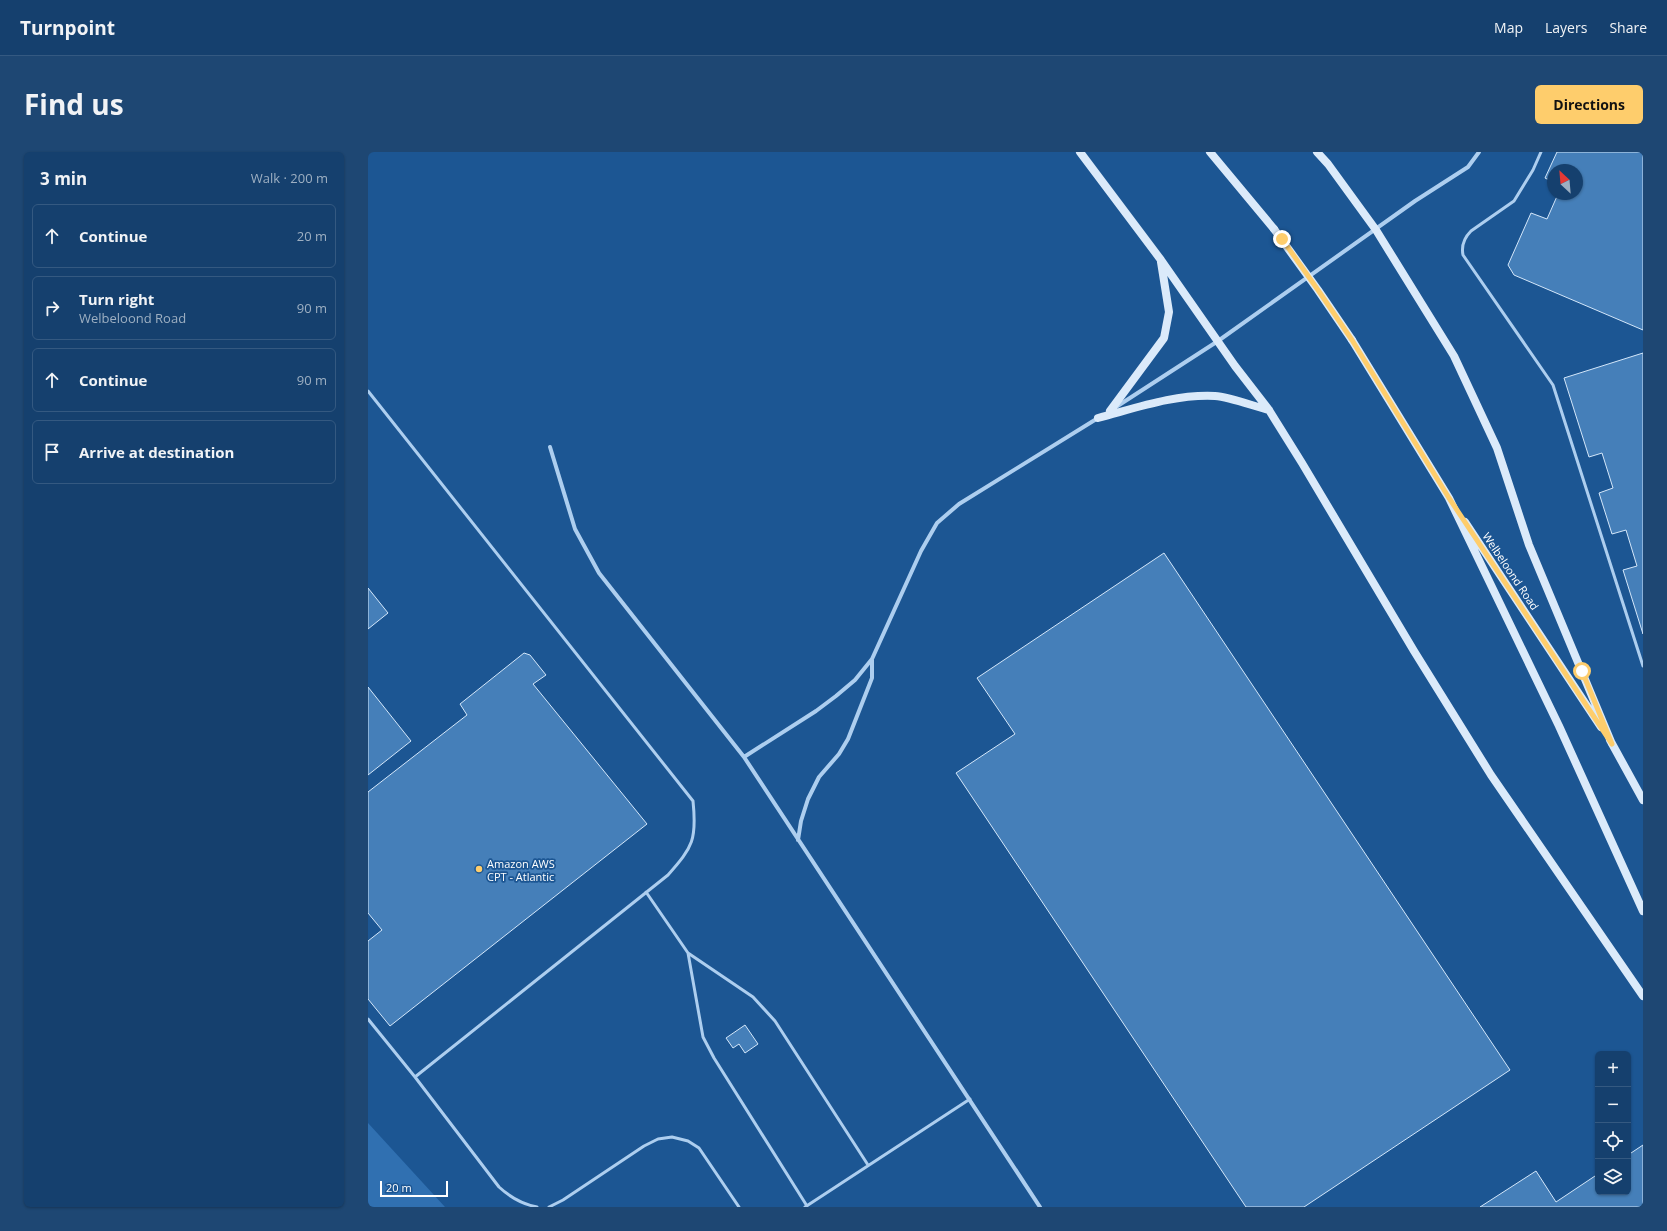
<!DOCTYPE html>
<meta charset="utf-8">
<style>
body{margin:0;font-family:"Open Sans",sans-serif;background:#1e4773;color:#f1f3f6}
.controls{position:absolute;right:12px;bottom:12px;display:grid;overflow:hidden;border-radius:6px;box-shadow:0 1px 3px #0004}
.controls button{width:36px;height:36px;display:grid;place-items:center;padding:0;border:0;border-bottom:1px solid #345981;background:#15406e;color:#f1f3f6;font:20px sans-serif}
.compass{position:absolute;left:1179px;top:12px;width:36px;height:36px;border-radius:50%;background:#15406e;box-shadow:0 1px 3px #0004;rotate:334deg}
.scale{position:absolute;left:12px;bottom:10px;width:68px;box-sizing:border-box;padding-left:4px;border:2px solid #fff;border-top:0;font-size:11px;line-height:14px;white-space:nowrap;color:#fff;-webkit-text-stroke:3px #1c5693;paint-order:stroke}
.stop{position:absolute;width:12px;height:12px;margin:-9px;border:3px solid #fecd6c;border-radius:50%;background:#fff}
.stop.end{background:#fecd6c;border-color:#fff;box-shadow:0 1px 4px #0008}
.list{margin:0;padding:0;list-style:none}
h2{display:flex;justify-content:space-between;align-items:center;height:52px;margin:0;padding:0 16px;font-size:17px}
h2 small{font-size:13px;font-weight:400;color:#9dafc2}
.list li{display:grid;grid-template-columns:26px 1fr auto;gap:12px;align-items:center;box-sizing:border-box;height:64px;margin:0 8px 8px;padding:0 8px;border:1px solid #345981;border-radius:6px}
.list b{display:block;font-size:15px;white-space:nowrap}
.list p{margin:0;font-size:13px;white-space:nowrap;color:#9dafc2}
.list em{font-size:13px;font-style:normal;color:#9dafc2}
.icon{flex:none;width:22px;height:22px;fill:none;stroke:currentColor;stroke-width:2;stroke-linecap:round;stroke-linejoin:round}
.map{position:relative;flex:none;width:1275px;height:1055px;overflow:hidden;border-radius:6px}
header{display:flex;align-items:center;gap:24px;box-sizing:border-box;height:56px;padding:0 20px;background:#15406e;border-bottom:1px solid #345981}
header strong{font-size:19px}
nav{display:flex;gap:22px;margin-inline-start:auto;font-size:14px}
.intro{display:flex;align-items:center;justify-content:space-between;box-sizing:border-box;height:96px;padding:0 24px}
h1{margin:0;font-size:28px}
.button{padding:10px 18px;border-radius:6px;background:#fecd6c;color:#111;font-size:14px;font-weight:700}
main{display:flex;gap:24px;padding:0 24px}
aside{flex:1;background:#15406e;border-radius:6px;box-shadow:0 1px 3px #0004}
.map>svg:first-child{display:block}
</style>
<header>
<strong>Turnpoint</strong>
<nav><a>Map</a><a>Layers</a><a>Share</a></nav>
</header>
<div class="intro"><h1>Find us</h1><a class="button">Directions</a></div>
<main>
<aside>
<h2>3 min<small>Walk · 200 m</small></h2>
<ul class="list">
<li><svg class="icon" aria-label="ahead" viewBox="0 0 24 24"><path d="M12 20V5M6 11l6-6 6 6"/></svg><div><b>Continue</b></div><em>20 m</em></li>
<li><svg class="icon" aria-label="right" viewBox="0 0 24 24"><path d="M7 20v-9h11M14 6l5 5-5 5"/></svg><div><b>Turn right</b><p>Welbeloond Road</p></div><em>90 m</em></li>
<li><svg class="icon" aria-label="ahead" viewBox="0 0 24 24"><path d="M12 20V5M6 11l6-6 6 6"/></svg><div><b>Continue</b></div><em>90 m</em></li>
<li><svg class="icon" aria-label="arrive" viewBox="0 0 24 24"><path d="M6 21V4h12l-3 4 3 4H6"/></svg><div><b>Arrive at destination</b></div></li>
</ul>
</aside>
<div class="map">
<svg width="1275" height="1055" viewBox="0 0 1275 1055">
<rect width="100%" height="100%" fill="#1c5693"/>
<path fill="#3070b1" d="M0,971L77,1055H0Z"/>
<path fill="#457fb9" stroke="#d4e7fa" d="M1189,0H1275V178L1146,123L1140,113L1163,61L1179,67L1190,42H1209V18H1185V30L1177,26Z
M1275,201V482L1255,418L1269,414L1258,378L1244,382L1231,341L1245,336L1234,301L1221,305L1196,226Z
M796,401L1142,918L936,1055H878L588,621L647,582L609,526Z
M0,436L20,461L0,477Z
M156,501L162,503L178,523L165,532L279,672L22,874L0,847V789L14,778L0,761V640L99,563L92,552Z
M0,535L43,589L0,623Z
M377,873L390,892L377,901L371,892L365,896L358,886Z
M1275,993V1055H1112L1168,1019L1188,1050L1230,1022V1040H1260V1003Z"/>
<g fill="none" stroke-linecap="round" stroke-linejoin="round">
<path stroke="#adceef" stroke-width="3" d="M1173,0L1165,18L1146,49L1103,79C1096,86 1093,93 1095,103L1185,233L1275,514
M0,239L325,649C329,687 325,695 300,723L47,925
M278,740L320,801L385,845L407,869L500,1013
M320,801L335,885L346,906L439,1054
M0,867L47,925L131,1035C143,1046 154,1052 169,1055
M181,1055L195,1048L276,994L290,987L304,985L320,989L331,996L371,1055
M437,1055L602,947"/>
<path stroke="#adceef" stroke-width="4" d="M748,255L850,189L1047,49L1100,15L1111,0
M182,295L207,377L231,421L376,605L672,1055
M376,605L448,559L468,544L487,528L504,507L553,399L569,371L591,352L730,266
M430,688L433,669L440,647L451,625L471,602L480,587L504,526V508"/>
<path stroke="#dbeafa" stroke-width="8" d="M712,0L793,108L867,214L901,258L934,311L1046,499L1123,623L1275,844
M842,0L906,77
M949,0L960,12L1008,78L1086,204L1129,296L1161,393L1244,592
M984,188L1081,346L1191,574L1275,759
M742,259L796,186L801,160L793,110
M730,266C768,256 807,242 847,244C862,245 885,254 901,258
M1097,370L1233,575
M1242,588L1275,648"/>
<path stroke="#dbeafa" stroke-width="8" d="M906,77L950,138L984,188"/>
</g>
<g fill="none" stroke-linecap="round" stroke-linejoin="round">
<path stroke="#fecd6c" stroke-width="5" d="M914,87L950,138L984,188L1081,346L1244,592L1214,519"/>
</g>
<circle fill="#fecd6c" stroke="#1c5693" stroke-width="1.5" cx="111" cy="717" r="4"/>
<g text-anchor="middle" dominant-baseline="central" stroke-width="3.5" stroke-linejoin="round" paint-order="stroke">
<g font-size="11" fill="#fff" stroke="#1c5693">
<text transform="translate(1143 419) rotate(56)">Welbeloond Road</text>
</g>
<g font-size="11" fill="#fff" stroke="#1c5693" text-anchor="start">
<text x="119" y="711">Amazon AWS<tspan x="119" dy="13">CPT - Atlantic</tspan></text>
</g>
</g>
</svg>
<div class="controls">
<button>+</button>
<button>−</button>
<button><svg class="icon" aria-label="locate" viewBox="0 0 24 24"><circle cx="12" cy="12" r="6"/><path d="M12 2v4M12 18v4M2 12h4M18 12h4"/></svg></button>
<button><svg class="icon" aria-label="layers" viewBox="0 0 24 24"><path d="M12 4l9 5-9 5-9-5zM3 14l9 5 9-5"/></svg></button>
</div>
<svg class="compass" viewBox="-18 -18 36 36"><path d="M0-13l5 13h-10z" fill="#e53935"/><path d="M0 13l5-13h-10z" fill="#9dafc2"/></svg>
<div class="scale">20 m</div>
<div class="stop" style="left:1214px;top:519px"></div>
<div class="stop end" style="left:914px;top:87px"></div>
</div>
</main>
